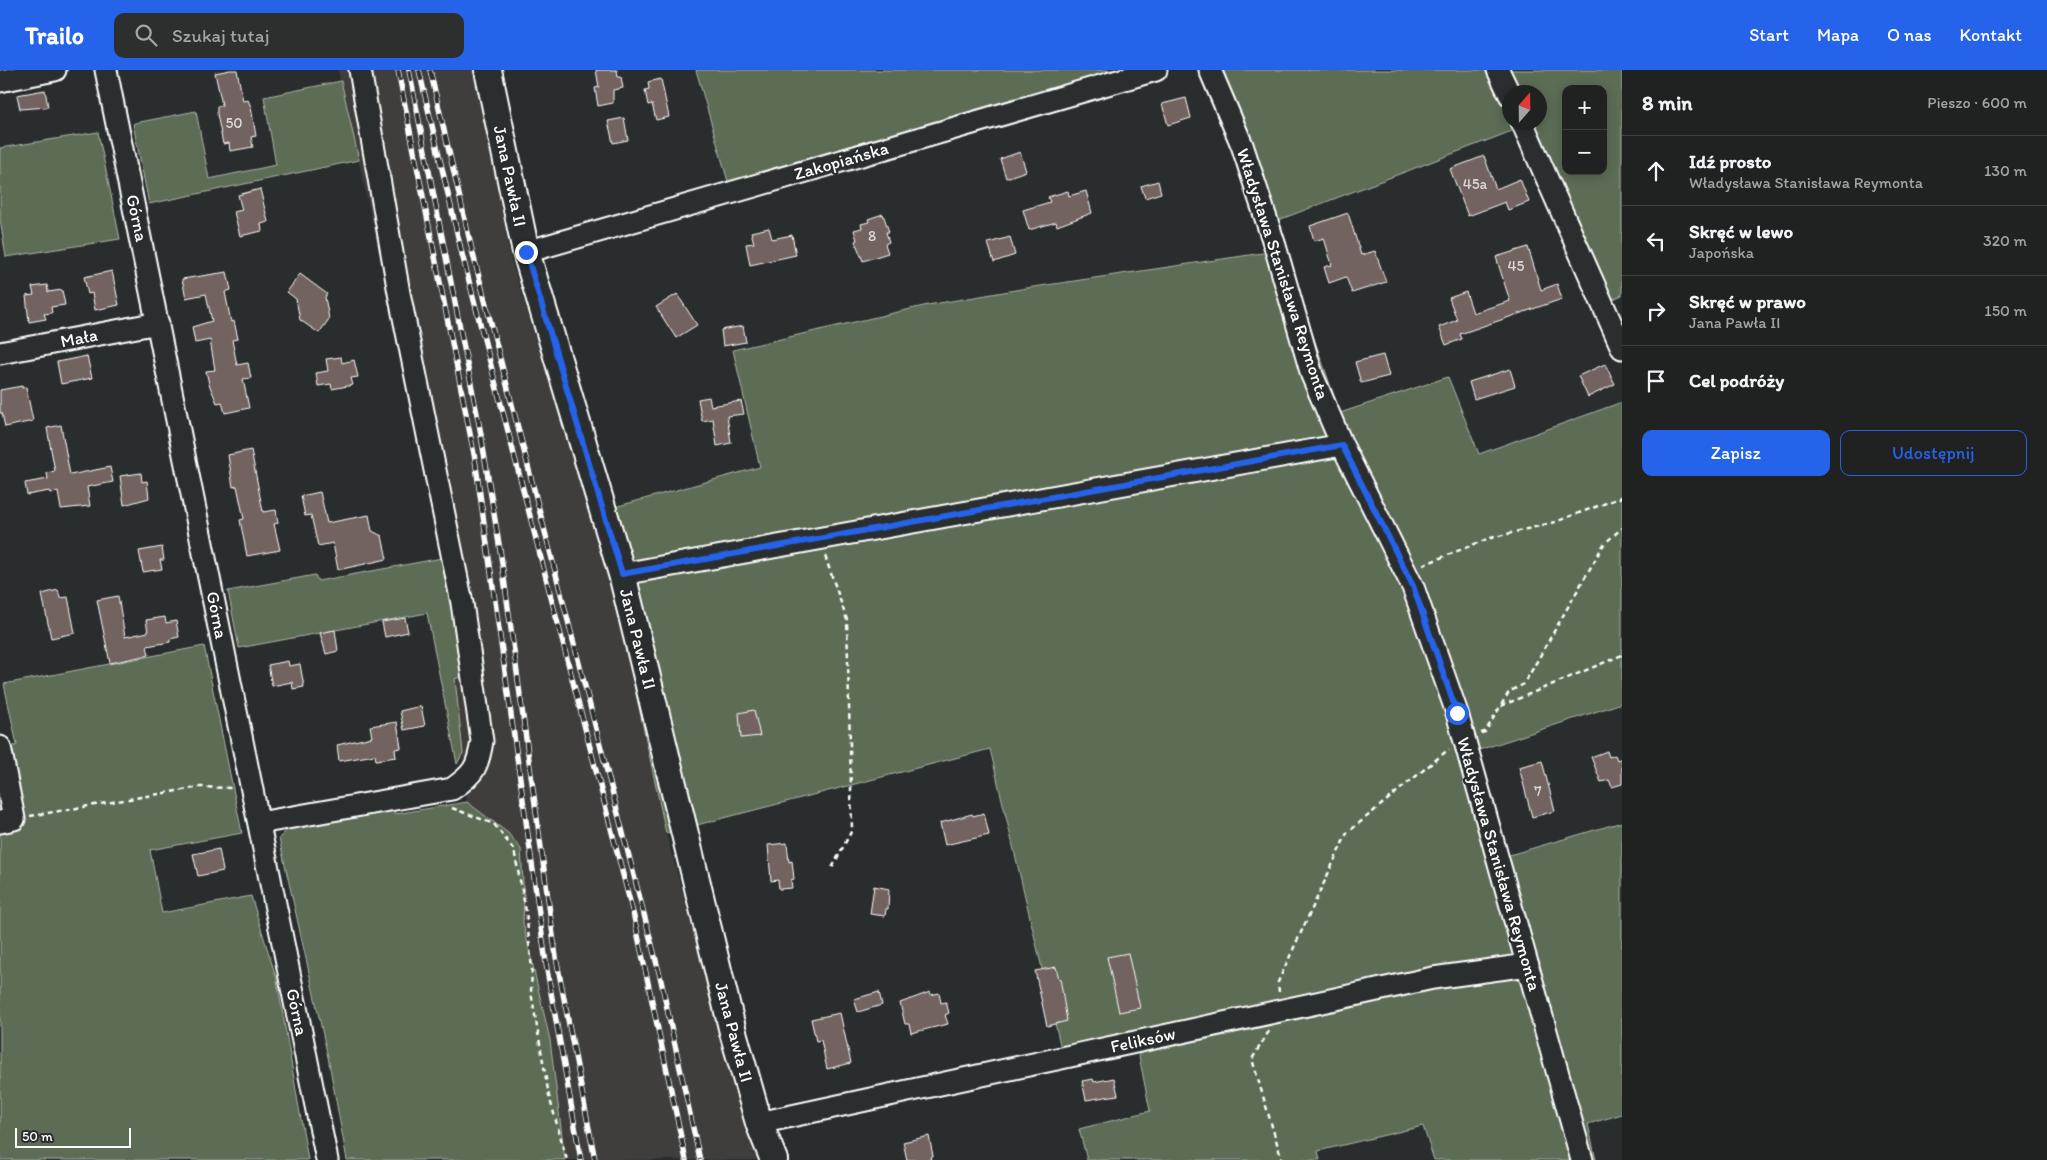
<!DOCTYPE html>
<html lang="pl">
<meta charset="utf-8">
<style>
body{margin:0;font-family:Itim,sans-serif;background:#2d2f2f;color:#f1f3f6}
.controls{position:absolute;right:15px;top:15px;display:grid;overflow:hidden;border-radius:10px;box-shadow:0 2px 12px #0003}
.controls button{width:45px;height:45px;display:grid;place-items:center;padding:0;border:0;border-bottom:1px solid #3d3f40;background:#202222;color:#f1f3f6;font:25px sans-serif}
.compass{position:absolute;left:1502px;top:15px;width:45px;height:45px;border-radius:50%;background:#202222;box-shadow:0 2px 12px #0003;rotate:20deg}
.scale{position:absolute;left:15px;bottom:12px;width:116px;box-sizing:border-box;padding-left:5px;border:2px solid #fff;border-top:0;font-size:14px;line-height:18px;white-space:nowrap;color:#fff;-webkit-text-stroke:4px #2a2d2e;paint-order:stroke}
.stop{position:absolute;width:15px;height:15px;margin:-11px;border:4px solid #2563eb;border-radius:50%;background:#fff}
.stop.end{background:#2563eb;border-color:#fff;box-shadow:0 1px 5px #0008}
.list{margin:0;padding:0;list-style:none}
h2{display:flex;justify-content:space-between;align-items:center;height:65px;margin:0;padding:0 20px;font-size:21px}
h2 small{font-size:16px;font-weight:400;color:#a2a4a5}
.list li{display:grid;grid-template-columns:32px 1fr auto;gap:15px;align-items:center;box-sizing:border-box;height:70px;padding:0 20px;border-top:1px solid #3d3f40}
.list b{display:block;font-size:19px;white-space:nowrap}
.list p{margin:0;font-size:16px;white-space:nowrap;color:#a2a4a5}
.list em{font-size:16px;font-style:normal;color:#a2a4a5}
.actions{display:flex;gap:10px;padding:15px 20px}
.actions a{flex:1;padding:11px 0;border:1px solid #2563eb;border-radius:10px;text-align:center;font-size:18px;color:#2563eb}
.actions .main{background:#2563eb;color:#fff}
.icon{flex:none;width:28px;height:28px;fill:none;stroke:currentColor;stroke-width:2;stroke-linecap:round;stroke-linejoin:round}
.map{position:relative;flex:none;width:1622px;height:1090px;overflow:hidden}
header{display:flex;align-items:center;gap:30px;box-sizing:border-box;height:70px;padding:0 25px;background:#2563eb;color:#fff}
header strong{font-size:24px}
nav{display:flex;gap:28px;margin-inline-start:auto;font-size:18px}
.search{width:350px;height:45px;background:#2d2f2f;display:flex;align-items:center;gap:12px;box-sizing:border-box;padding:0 18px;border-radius:10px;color:#a2a4a5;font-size:19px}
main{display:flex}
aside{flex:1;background:#202222}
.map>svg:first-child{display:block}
</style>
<header>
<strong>Trailo</strong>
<div class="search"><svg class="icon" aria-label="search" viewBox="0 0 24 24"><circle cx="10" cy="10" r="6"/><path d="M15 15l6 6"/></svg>Szukaj tutaj</div>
<nav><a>Start</a><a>Mapa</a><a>O nas</a><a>Kontakt</a></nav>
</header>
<main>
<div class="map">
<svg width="1622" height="1090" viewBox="0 0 1622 1090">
<rect width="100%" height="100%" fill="#2a2d2e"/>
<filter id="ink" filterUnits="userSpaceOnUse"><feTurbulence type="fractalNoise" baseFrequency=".02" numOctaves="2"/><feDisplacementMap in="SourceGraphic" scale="10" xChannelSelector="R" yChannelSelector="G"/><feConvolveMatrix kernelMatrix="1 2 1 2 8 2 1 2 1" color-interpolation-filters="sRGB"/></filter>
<g filter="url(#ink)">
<path fill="#403e3d" d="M338,0H480L510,187L611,507L666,763L757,1090H565L550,970L523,853L524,828L521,779L508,763L467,732L442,488L381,190Z"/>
<path fill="#5c6c55" stroke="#aeb6aa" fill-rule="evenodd" d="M696,0H1134L729,115Z
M1218,0H1622V225L1611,230L1533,53L1276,151ZM1566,19H1603V101H1566ZM1510,22H1540V52H1510Z
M341,11L359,90L149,134L133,54L135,53L196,41L209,109L276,95L264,27Z
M98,62L120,169L6,187L0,149V78Z
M1283,180L1340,343L1448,307L1479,384L1622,332V633L1470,683L1506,786L1622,752V1044L1588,1054L1596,1090H1434L1423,1056L1318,1081L1320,1090H1087L1079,1059L1150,1041L1137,976L1064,991L990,679L666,763L611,507L593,443L760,397L733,280L928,235L1027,218Z
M442,488L455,537L464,605L455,609L463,683L457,694L427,543L239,578L228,521L315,505L318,511Z
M204,576L242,763L150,780L162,843L251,826L277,910L308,1090H0V756L23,752L7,678L17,675L4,614Z
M467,732L508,763L521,779L524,828L523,853L550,970L565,1090H347L328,987L279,768L288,759L392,739L395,744Z"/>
<path fill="#726460" stroke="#fff" d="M230,0H237L243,31L248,30L251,37L256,66L251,67L253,77L230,81L229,73L223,74L217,44V36L222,35L215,3Z
M596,0H617L618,7H621L623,18L613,20V33L598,36L595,18L599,17Z
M661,9L669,47L656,50L652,34L648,35L645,20L649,19L648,12Z
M45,20L48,37L20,39L17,25Z
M1186,28L1191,48L1168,55L1162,34Z
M624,48L628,70L613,73L608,51Z
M1020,82L1026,101L1006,108L1000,89Z
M1484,86L1496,119L1520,109L1529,132L1508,140L1505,132L1468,146L1450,99Z
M1158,111L1161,123L1145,128L1141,116Z
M260,119L268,152L261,154L262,161L240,166L234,142L242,140L238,125Z
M1068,121L1069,126L1086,121L1092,143L1057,156L1056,152L1029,160L1023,140L1050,132L1048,127Z
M1348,143L1361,185L1375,181L1386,212L1352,223L1346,207L1329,213L1324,197L1332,195L1324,168L1314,171L1310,156Z
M883,144L889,162H886L889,172L885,174L888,183L863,191L855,171L857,170L854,160L862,158L861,154L869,152L868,149Z
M769,158L772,169L792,165L796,185L750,195L746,174L754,173L751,162Z
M1010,167L1015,185L994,192L988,173Z
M1528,177L1541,220L1557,214L1562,229L1460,264L1462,269L1446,275L1439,257L1457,250L1449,228L1466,222L1473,243L1510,231L1496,187Z
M112,201L119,235L95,240L92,223L88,224L84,207Z
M227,202L231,220L225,222L231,252L234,251L238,269L232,270L237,295L248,293L251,308L243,309L249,338L225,343L222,332L217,333L209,314L206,301L215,300L210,270L195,273L192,257L212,251L206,224L186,228L182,209Z
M300,204L327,224L325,227L329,249L319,263L300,250L296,229L287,222Z
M47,215L48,222L62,220L65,235L51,237L52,243L44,244L46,249L29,252L26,226L34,225L32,217Z
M677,224L697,255L676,268L656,237Z
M743,256L746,272L723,276L721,260Z
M1383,285L1389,306L1361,313L1355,292Z
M87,286L92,308L61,314L57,292Z
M341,287L342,293L354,290L358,307L351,308L353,315L332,319L331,314L318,316L316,303L328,301L326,289Z
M1605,294L1615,314L1588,327L1578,306Z
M1510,299L1515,316L1474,329L1469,312Z
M22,316V318L26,317L33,351L5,357L2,343H0V320Z
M709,327L711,336L741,331L744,344L727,346L731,373L717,376L713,349L702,351L698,329Z
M61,355L70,405L110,397L113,412L87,417L90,436L61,439L58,422L50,423L49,421L27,425L25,413L48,409L47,403L55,401L47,358Z
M251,380L263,442L276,440L278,453L274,454L280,480L247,486L240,450L244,449L237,416L233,417L228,385Z
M141,403L142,412L147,411L149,428L124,435L120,406Z
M320,422L327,453L369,445L372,461L382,466L387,489L338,500L333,473L318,476L311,445L305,446L301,426Z
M162,477L164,490H160L162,499L143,502L139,481Z
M58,520L60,528L68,527L75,563L51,568L42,524Z
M118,526L125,567L148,562L146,550L165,547L166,553L176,551L179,567L170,569V572L147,576L149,585L110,593L97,530Z
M405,548L408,562L385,567L382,552Z
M335,560L338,581L326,584L320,563Z
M288,591L289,596L300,594L304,617L293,619L292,612L272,616L268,595Z
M421,636L425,656L404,660L400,641Z
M754,640L760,666L741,668L739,643Z
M397,652L401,678L395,679L396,687L376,690L375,685L339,691L337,675L372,667L370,656Z
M1607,681L1609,687L1615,685L1617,690L1622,688V714L1612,717L1609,710L1601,712L1591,687Z
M1542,691L1555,741L1532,747L1519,697Z
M984,743L989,765L945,775L940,753L972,744L973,746Z
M787,773L789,792L792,791L794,809L791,810L792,818L779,819L778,810L771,811L768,775Z
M219,779L223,801L198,806L193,784Z
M874,816L889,819L888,839H886L885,846L870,844Z
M1128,883L1140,938L1119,942L1107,887Z
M1056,897L1059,909L1060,908L1067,951L1047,956L1035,901Z
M879,922L882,935L858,942L854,929Z
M930,922L931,925L939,923L941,933L946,932L949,943L945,945L948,954L911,963L909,954H905L900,933Z
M840,943L851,993L827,999L821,970L816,971L811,949Z
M1114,1008L1118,1025L1086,1030L1082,1011L1093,1009L1094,1012Z
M929,1066L933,1086L930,1087L931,1090H907L903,1072Z"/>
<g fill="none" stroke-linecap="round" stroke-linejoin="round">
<g stroke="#fff" stroke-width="25">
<path id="minor" d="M106,0L327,1090
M1210,0L1242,75L1275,176L1312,305L1342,375L1413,517L1457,643L1582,1090
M1498,0L1510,25
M0,11L55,0
M1522,52L1622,278
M526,182L1156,0
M0,283L158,253
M622,504L1342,375
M0,677L14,749L0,752
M259,753L452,719C474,704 478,697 482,671L462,533L399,223L360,0
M759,1053L1433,908L1528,895"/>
</g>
<g stroke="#fff" stroke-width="30">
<path id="major" d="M488,0L526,182L622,504L733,962L759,1053L774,1090"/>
</g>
<path stroke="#fff" stroke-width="2.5" stroke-dasharray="5 4" stroke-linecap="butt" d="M825,486L847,550L852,760L831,800
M1423,495L1487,469L1555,452L1622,427
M1501,636L1622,585
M1481,663L1485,662L1509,622L1524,614L1604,474L1622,458
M452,738L494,754L514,780L526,841L532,899L531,922L549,1026L567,1090
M30,746L200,717L232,718
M1279,922L1278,912L1347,763L1449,679
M1269,961L1252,989L1282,1090"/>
<use href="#minor" stroke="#2a2d2e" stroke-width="21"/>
<use href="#major" stroke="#2a2d2e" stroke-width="26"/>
<g stroke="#fff" stroke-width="5.5">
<path id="rail" d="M398,0L475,389L547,900L581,1090
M409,0L480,359L501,486L556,887L595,1090
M419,0L462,184L634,847L686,1090
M430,0L472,180L660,906L700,1090"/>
</g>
<use href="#rail" stroke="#2a2d2e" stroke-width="4" stroke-dasharray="11" stroke-linecap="butt"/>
</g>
</g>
<g fill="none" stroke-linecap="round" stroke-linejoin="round" filter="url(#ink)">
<path stroke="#2563eb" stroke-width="6" d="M526,182L622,504L1342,375L1413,516L1457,643"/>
</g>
<g text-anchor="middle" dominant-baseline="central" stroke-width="4.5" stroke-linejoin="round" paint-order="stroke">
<g font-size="15" fill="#dcd8d7">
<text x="234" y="53">50</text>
<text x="1475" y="114">45a</text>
<text x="872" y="166">8</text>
<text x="1516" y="196">45</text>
<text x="1538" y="721">7</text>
</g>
<g font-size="18" fill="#fff" stroke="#2a2d2e">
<text transform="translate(841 91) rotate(-16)">Zakopiańska</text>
<text transform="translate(510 106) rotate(78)">Jana Pawła II</text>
<text transform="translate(137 148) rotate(78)">Górna</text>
<text transform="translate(1283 204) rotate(72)">Władysława Stanisława Reymonta</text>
<text transform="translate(79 268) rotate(-11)">Mała</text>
<text transform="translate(217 545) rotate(79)">Górna</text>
<text transform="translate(638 569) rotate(76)">Jana Pawła II</text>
<text transform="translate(1499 794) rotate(74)">Władysława Stanisława Reymonta</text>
<text transform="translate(297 942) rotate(78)">Górna</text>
<text transform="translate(734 962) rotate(75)">Jana Pawła II</text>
<text transform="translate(1143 970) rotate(-12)">Feliksów</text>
</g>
</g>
</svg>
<div class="controls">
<button>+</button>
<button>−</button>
</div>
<svg class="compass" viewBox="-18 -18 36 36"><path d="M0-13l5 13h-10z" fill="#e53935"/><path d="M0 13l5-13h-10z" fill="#a2a4a5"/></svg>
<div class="scale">50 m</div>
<div class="stop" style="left:1457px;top:643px"></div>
<div class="stop end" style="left:526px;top:182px"></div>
</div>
<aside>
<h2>8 min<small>Pieszo · 600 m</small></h2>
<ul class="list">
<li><svg class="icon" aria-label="ahead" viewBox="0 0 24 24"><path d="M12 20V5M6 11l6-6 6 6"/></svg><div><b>Idź prosto</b><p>Władysława Stanisława Reymonta</p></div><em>130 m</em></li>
<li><svg class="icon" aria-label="left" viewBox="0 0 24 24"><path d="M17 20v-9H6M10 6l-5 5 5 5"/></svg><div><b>Skręć w lewo</b><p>Japońska</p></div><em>320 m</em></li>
<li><svg class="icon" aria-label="right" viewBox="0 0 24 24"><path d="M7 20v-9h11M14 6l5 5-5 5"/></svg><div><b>Skręć w prawo</b><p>Jana Pawła II</p></div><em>150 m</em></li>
<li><svg class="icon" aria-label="arrive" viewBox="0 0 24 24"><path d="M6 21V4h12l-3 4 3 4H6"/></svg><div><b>Cel podróży</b></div></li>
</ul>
<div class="actions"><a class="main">Zapisz</a><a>Udostępnij</a></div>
</aside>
</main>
